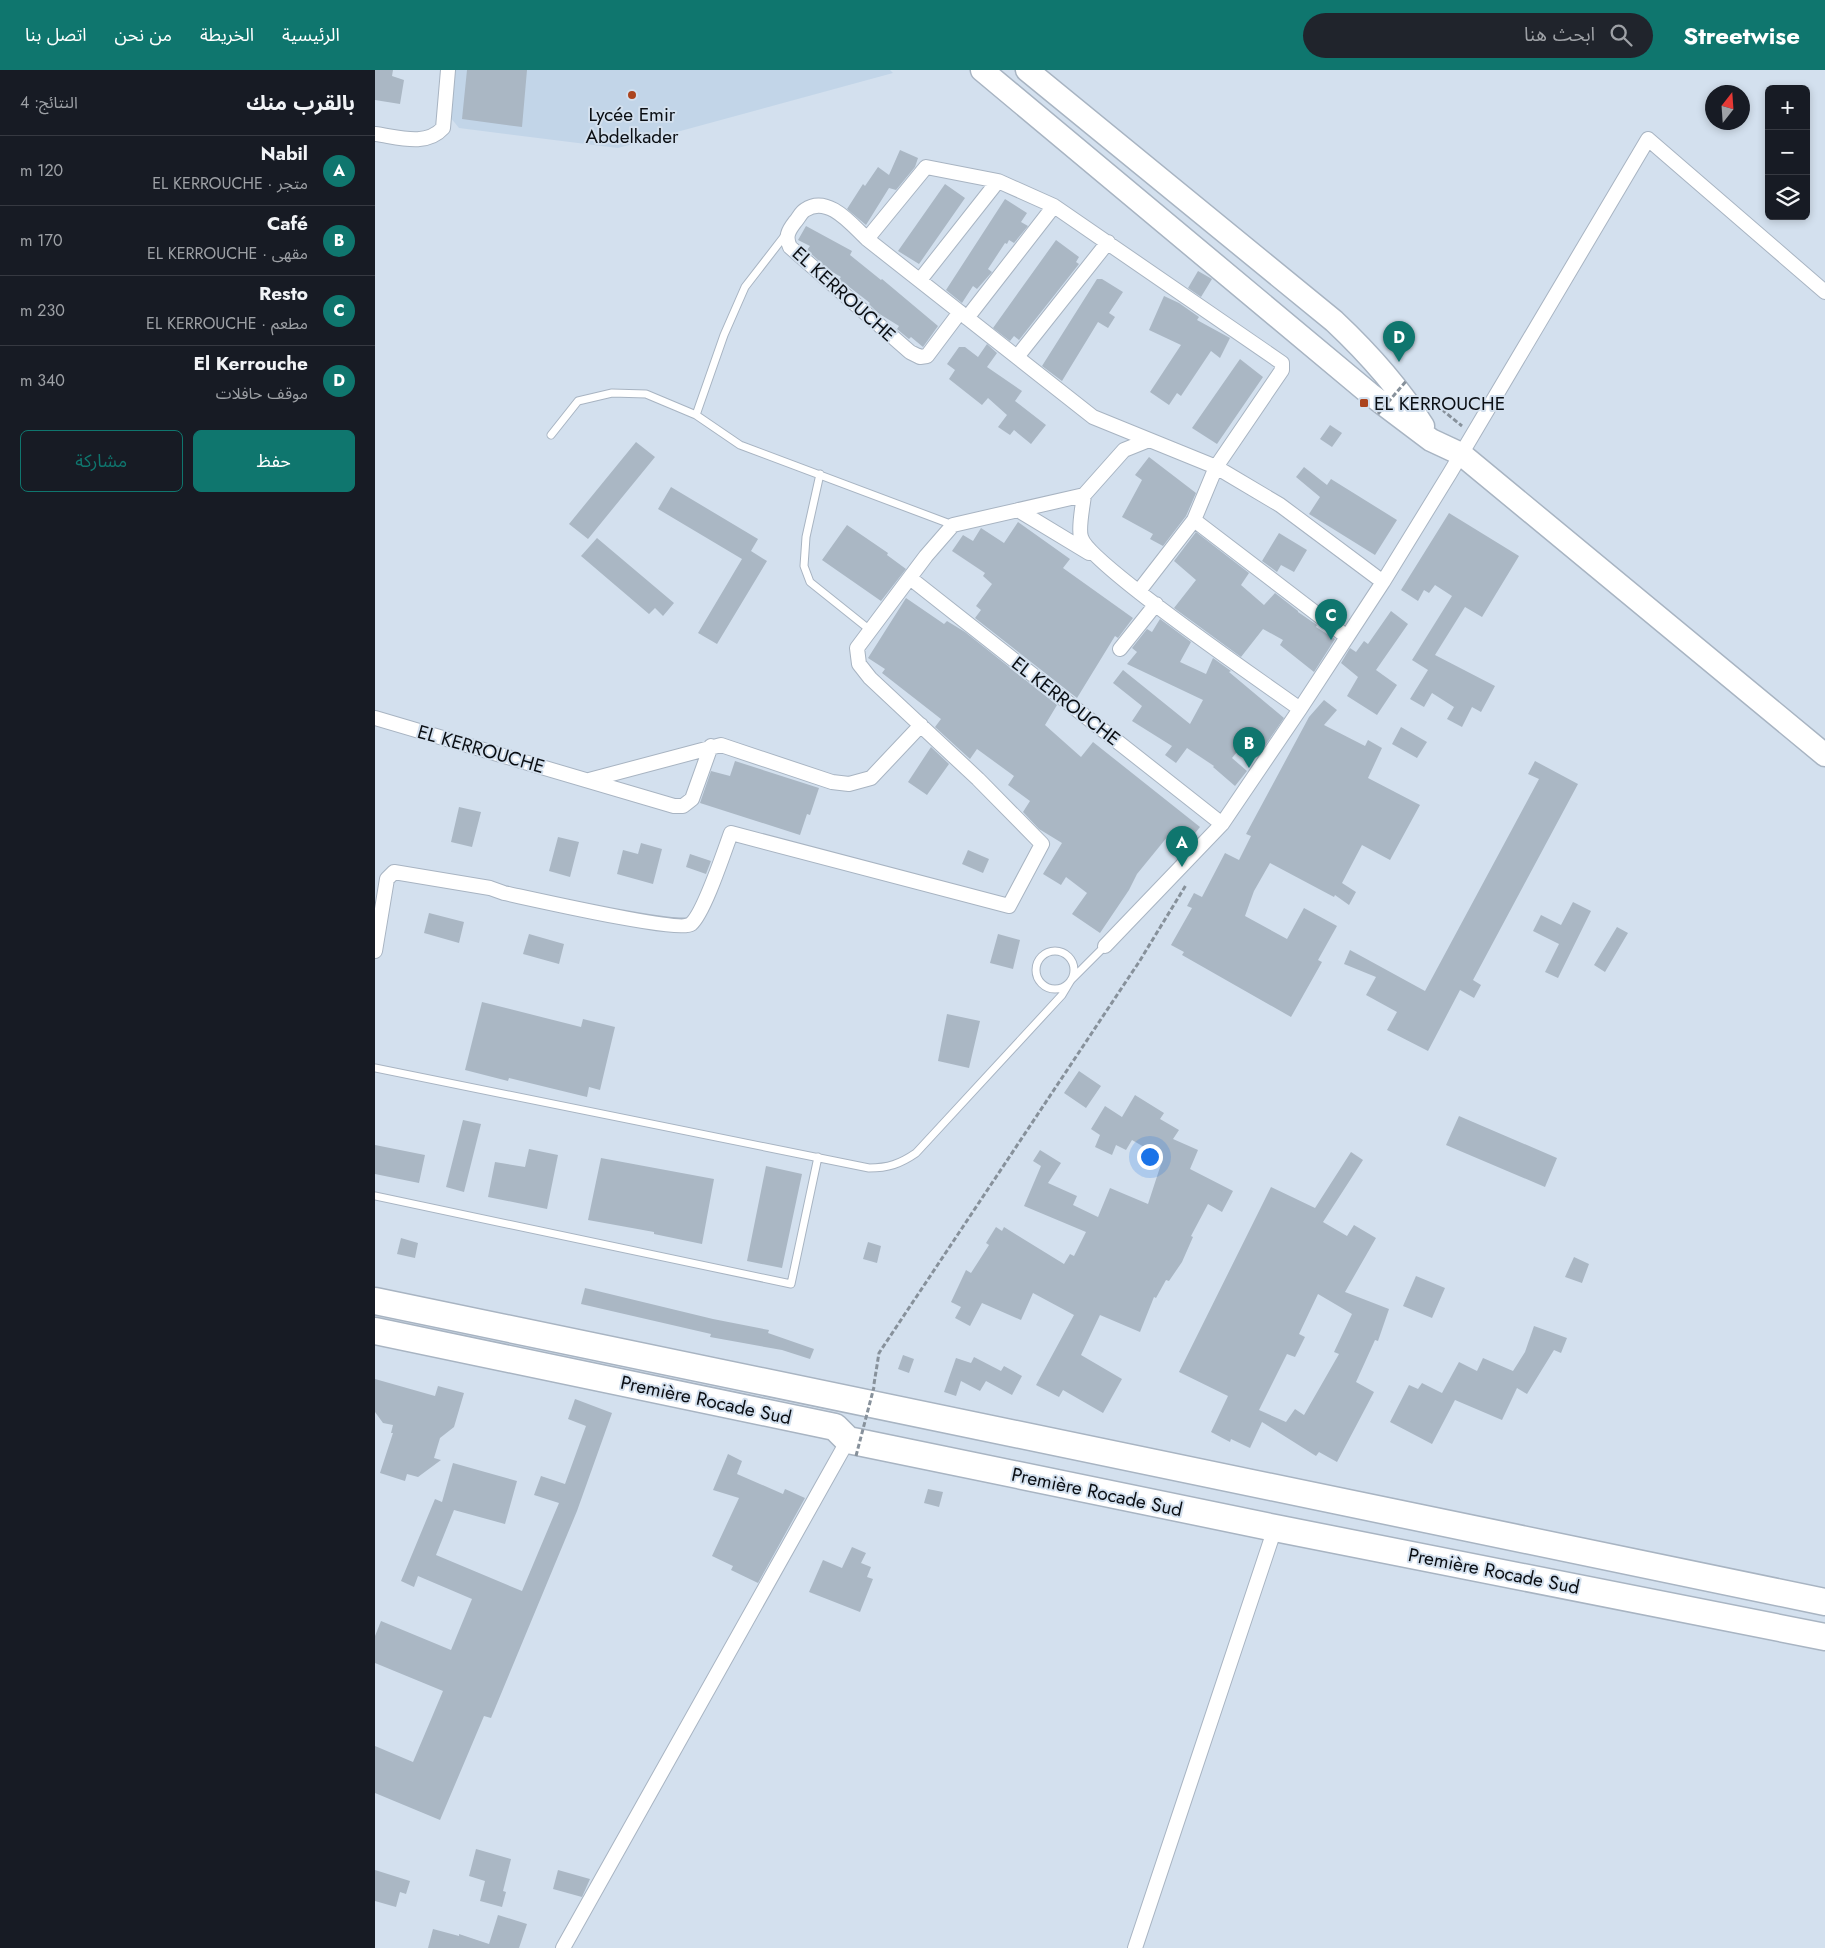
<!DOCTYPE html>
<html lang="ar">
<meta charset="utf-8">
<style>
body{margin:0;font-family:Jost,"Noto Sans Arabic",sans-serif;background:#20242c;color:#f1f3f6;direction:rtl}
.controls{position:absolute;right:15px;top:15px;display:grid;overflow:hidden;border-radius:8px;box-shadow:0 2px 8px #0003}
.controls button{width:45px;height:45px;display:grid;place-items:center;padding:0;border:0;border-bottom:1px solid #363941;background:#171b24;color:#f1f3f6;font:25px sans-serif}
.compass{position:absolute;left:1330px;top:15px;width:45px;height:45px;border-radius:50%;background:#171b24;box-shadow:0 2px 8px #0003;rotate:17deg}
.you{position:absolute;left:774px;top:1086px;width:18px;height:18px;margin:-12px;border:4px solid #fff;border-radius:50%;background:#1a73e8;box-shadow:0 0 0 8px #1a73e833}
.badge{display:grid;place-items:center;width:32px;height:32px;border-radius:50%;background:#0f766e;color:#fff;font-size:16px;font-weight:700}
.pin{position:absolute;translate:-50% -41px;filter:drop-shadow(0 1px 2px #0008)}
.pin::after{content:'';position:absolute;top:26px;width:18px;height:15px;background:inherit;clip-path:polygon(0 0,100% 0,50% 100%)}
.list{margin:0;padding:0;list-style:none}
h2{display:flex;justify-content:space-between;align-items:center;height:65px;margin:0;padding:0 20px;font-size:21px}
h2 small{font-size:16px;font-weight:400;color:#9ea1a6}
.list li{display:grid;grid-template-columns:32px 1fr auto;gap:15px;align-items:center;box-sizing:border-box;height:70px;padding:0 20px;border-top:1px solid #363941}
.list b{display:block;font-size:19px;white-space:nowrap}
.list p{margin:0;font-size:16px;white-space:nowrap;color:#9ea1a6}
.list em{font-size:16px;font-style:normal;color:#9ea1a6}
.actions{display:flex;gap:10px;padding:15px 20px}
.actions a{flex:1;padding:11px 0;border:1px solid #0f766e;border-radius:8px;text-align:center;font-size:18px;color:#0f766e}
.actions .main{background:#0f766e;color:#fff}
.icon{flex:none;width:28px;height:28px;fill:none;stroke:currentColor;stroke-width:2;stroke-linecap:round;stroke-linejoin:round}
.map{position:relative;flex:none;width:1450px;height:1878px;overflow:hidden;direction:ltr}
header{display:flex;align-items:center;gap:30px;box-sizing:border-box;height:70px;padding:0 25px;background:#0f766e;color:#fff}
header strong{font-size:24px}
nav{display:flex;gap:28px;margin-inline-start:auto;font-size:18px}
.search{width:350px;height:45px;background:#20242c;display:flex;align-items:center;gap:12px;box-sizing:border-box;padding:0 18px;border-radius:28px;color:#9ea1a6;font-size:19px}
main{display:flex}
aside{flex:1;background:#171b24}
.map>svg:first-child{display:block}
</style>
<header>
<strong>Streetwise</strong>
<div class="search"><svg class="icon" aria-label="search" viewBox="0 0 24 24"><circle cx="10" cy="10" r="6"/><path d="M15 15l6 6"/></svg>ابحث هنا</div>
<nav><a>الرئيسية</a><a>الخريطة</a><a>من نحن</a><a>اتصل بنا</a></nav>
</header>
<main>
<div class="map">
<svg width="1450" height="1878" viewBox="0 0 1450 1878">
<rect width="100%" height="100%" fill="#d3e0ee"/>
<path fill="#c2d5e8" d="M80,0H515L518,3L243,78L84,58L75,47Z"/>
<path fill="#aab7c4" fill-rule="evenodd" d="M0,0H18L17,6L29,10L25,34L0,30Z
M92,0H152L147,57L87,49Z
M525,80L543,88L540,97L521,120L514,118L491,155L472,139L488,114L490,116L503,97L514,105Z
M570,114L590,128L544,194L523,181Z
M630,129L652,143L646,152L653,156L639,173L634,170L632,174L630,173L613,199L617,202L602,219L598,216L587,233L571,220Z
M431,156L477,181L475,185L506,210L507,209L563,256L548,277L536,267L534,269L522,259L524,256L503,243L494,234L495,233L464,209L466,207L454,200L432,180L435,176L423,170Z
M681,170L704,187L701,192L704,194L644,270L639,266L635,271L618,258Z
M823,201L837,209L826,227L813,218Z
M722,209H727L748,222L734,243L740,247L733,258L723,252L687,311L667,296Z
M789,226L804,233L824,247L822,250L855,268L845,288L836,281L806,326L802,323L794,335L775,322L806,275L774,260Z
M612,274L622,283L612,297L647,321L640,331L671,355L656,374L639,360L635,365L623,357L632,345L613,328L607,335L574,309L580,300L572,294L584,277H590L603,287Z
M865,289L888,307L842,374L817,358Z
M955,355L967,363L957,377L945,369Z
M261,372L280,387L213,469L194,454Z
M774,387L821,423L811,446L788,476L775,469L778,464L747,447L767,410L760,405Z
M929,397L952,415L956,409L1022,450L1000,485L934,444L945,427L921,407Z
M296,417L383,469L376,481L392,491L342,574L323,563L367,489L283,439Z
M1074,443L1144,486L1107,547L1090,537L1060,585L1120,616L1106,642L1097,637L1087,657L1072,649L1079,637L1057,623L1049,637L1035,629L1053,600L1037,590L1077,526L1060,515L1054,523L1049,520L1043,531L1026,520Z
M643,452L695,489L688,498L758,548L743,568L740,566L702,628L600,548L606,540L601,536L617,514L608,506L610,503L577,481L588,465L598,471L606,458L629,473Z
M472,455L513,483L512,485L531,499L506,531L447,490Z
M821,462L874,503L866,515L889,535L900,523L923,541V542L942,555L941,557L960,569L939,602L905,575L908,570L888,559L866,587L799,538L821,510L799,491Z
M904,463L932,480L919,502L906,495L902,502L887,491Z
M222,468L299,533L288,546L280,538L274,544L206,486Z
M531,528L569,554L572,551L590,562L682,635L670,655L706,687L718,672L825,757L808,778L793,766L762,804L754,820L725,863L697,844L712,823L691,807L686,815L668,804L687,773L664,759L648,742L655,731L633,715L639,706L602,679L595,689L560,657L566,649L507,603L510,599L493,588Z
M1016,541L1033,554L1001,600L1022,615L1002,645L972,626L983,607L966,593L975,578L981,582L989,571L993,574Z
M785,549L816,572L805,592L831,604L838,588L856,601L854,602L909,648L887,680L872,670L857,688L872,701L860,716L838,697L839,696L812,678L801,693L790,685L797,676L757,651L767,636L738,613L748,600L815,654L828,630L752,594L762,582L757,578L772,559L777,562Z
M949,630L962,640L949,655L990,676L993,670L1007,678L993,708L1045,735L1015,790L987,775L967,813L981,822L974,835L960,825L959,827L895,793L879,821L870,846L912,869L929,838L962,856L943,890L947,892L916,947L807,885L809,882L796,875L817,838L812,836L819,823L827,827L850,783L864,790L876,766L871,764L934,647Z
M1026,657L1052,672L1042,688L1017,674Z
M556,677L574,694L552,725L533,712Z
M360,691L444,718L435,745L432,744L425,765L325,733L336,701L355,706Z
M1160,691L1203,714L1098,910L1106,915L1099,928L1085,920L1053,981L1012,960L1022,942L991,925L1001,907L969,894L975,880L1050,921L1164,709L1153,704Z
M84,737L106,742L97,777L76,772Z
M183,767L204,772L195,807L174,801Z
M266,773L287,779L278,814L242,804L248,780L263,784Z
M593,780L614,789L608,803L587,794Z
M315,784L336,791L331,804L311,797Z
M1198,832L1216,841L1183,908L1170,902L1184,874L1158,861L1166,845L1186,855Z
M54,843L89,852L84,873L49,863Z
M1242,857L1253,863L1230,902L1219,895Z
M154,864L189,874L184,894L148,884Z
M623,864L645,870L638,899L615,893Z
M107,932L206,957L208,949L240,957L225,1020L214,1017L212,1027L134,1008L133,1011L90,1000Z
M572,944L605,951L594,998L563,991Z
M704,1001L726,1016L711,1038L689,1023Z
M760,1025L789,1043L785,1049L804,1060L798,1069L823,1080L815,1099L858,1121L847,1142L833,1134L816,1166L818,1167L807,1192L794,1211L791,1210L781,1228L779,1227L765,1262L725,1245L706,1285L747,1309L728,1343L688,1320L684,1327L661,1315L699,1245L658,1223L646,1250L607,1233L595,1256L580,1248L586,1237L576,1232L591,1200L596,1203L614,1175L611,1173L621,1157L627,1161L629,1157L689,1194L695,1184L699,1186L711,1162L649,1136L666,1096L658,1091L665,1080L686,1093L673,1113L702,1126L698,1135L723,1147L735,1118L773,1134L788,1088L757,1070L751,1080L741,1075L737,1085L720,1077L725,1065L716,1059L730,1036L747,1047Z
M1084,1046L1182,1088L1170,1117L1071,1075Z
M88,1050L106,1054L89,1122L71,1117Z
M0,1075L50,1085L44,1113L0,1104Z
M154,1079L183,1085L172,1139L113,1127L120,1092L150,1097Z
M976,1082L988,1090L948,1152L972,1166L979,1155L1001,1168L970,1222L1014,1239L1003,1271L1000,1270L981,1312L999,1322L962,1392L944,1382L941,1386L887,1352L875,1378L856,1369L855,1372L836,1362L853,1326L804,1302L896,1117L940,1138ZM943,1224L977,1244L959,1282L964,1284L929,1345L920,1339L911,1352L884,1340L912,1284L920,1287L930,1267L924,1264Z
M226,1088L339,1109L327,1174L279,1164V1162L213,1150Z
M391,1096L427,1104L407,1198L372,1191Z
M26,1168L43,1173L40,1188L22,1184Z
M493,1172L506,1176L502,1193L488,1189Z
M1199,1187L1214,1194L1207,1213L1190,1207Z
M1041,1206L1070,1218L1057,1248L1028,1236Z
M210,1218L338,1249L394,1260L393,1263L439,1279L435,1289L407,1280L335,1267L336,1264L206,1234Z
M1159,1256L1192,1268L1186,1283L1179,1280L1152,1324L1142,1318L1127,1350L1080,1330L1057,1374L1015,1352L1034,1315L1043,1319L1047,1313L1067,1323L1084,1292L1102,1301L1108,1288L1138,1301L1150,1282Z
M528,1285L539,1289L534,1303L523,1299Z
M599,1287L626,1301L629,1296L647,1306L637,1325L611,1311L605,1321L586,1311L581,1326L569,1322L581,1288L596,1293Z
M0,1309L60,1326L63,1316L89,1323L79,1357L65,1368L59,1388L66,1390L43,1407L32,1404L30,1411L5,1403L18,1363H16L18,1355L8,1353L0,1342Z
M200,1329L237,1343L202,1441L116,1648L109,1646L65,1750L0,1723V1676L38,1692L68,1621L0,1593V1566L6,1551L76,1580L97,1529L43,1506L39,1517L26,1511L60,1429L67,1432L78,1393L142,1411L130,1454L79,1440L61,1485L147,1521L184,1433L159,1425L166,1406L190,1414L211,1356L193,1349Z
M353,1384L367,1391L362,1404L408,1424L410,1419L430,1428L383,1513L356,1500L358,1496L337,1486L364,1428L338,1420Z
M553,1419L568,1422L564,1437L549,1433Z
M477,1477L491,1483L486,1493L496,1497L492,1507L498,1509L485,1542L434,1522L448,1490L467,1498Z
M101,1779L136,1789L128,1821L131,1822L127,1837L105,1831L110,1811L94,1806Z
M0,1800L35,1811L31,1824L25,1822L21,1837L0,1831Z
M183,1800L215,1809L207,1827L178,1819Z
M123,1845L152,1854L144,1878H53L58,1859L84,1866V1864L114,1874Z"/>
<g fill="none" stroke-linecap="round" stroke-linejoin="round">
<g stroke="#a8b4c2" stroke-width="9">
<path id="lane" d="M321,345L349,265L370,217L411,164
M176,365L203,331L237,323L271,324L321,345L365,375L578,455
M445,404L431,467L429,496L435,512L495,560
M661 900a19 19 0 1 1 38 0a19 19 0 1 1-38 0Z
M0,998L494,1098C513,1098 525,1094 541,1083L687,925L696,910L730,876
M0,1126L416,1214L443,1087"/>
</g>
<g stroke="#a8b4c2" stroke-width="16">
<path id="street" d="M0,64C23,67 51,77 68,58L73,0
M492,169L551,97L623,111L679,136L907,293V300L841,397L819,450L764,521
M545,210L623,111
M585,242L552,286L545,287L535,282L415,177C410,167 413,161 420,152C423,149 426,142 430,140C453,124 477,155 492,169L718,347L841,397L905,435L1008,512
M592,248L679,136
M642,287L733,172
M709,425C708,435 703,458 706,467C713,493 892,615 925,639
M643,440L714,483
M819,450L972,567
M535,508L847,754
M745,579L781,534
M0,648L299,736H308L317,729L336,676
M214,710L346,675L457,712L474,714L496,708L546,655
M730,876L847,754L925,639L1008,512L1075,403L1273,69L1450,222
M0,881L12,809L19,802L115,818L129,823C153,828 305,863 316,854C329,843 349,782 356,763L634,836L667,774L603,709L495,608L484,594L482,578L551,486L578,455L709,425L749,380L774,370
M188,1878L473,1370
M760,1878L900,1458"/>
</g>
<g stroke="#a8b4c2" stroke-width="25">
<path id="primary" d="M607,0L995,324L1056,370L1086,384L1450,685
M652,0L959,251C993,283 1023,316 1048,356"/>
</g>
<g stroke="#a8b4c2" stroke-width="29">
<path id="highway" d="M0,1231L1450,1532
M0,1261L460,1357L473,1370L900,1458L1450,1567"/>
</g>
<path stroke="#87919b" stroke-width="3" stroke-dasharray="5 2.5" stroke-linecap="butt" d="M1055,330L1087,356
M499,1314L504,1283L764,892L811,815"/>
<use href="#lane" stroke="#fff" stroke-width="7"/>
<use href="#street" stroke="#fff" stroke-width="14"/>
<use href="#primary" stroke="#fff" stroke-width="22"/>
<use href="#highway" stroke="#fff" stroke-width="26"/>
<path stroke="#87919b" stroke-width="3" stroke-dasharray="5 2.5" stroke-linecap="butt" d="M1003,344L1032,310
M481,1386L499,1317"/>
</g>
<g fill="#ab441e" stroke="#d3e0ee" stroke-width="2">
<circle cx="257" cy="25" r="5"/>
<rect x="984" y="328" width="10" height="10" rx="2.5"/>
</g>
<g text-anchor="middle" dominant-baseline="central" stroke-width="4" stroke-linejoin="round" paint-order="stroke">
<g font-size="19" fill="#0a0e13" stroke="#d3e0ee">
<text x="257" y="44">Lycée Emir<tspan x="257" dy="22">Abdelkader</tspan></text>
<text x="999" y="333" text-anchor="start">EL KERROUCHE</text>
</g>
<g font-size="19" fill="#0a0e13" stroke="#d3e0ee">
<text transform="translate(469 224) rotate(42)">EL KERROUCHE</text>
<text transform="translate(691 631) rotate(38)">EL KERROUCHE</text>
<text transform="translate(106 679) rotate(16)">EL KERROUCHE</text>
<text transform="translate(331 1330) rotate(12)">Première Rocade Sud</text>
<text transform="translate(722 1422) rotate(12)">Première Rocade Sud</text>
<text transform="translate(1119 1501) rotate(11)">Première Rocade Sud</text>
</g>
</g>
</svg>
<div class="controls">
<button>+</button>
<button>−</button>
<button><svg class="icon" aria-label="layers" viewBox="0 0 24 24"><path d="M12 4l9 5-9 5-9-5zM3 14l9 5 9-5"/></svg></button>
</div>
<svg class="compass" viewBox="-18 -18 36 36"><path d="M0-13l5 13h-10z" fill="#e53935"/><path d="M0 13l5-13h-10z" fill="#9ea1a6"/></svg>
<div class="you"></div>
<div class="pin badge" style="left:807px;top:797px">A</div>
<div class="pin badge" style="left:874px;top:698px">B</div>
<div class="pin badge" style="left:956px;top:570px">C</div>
<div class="pin badge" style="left:1024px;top:292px">D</div>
</div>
<aside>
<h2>بالقرب منك<small>النتائج: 4</small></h2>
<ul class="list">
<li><span class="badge">A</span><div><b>Nabil</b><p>متجر · EL KERROUCHE</p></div><em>120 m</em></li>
<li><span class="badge">B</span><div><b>Café</b><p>مقهى · EL KERROUCHE</p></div><em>170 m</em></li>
<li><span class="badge">C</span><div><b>Resto</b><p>مطعم · EL KERROUCHE</p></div><em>230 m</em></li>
<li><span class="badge">D</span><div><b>El Kerrouche</b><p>موقف حافلات</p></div><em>340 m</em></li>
</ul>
<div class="actions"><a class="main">حفظ</a><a>مشاركة</a></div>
</aside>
</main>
